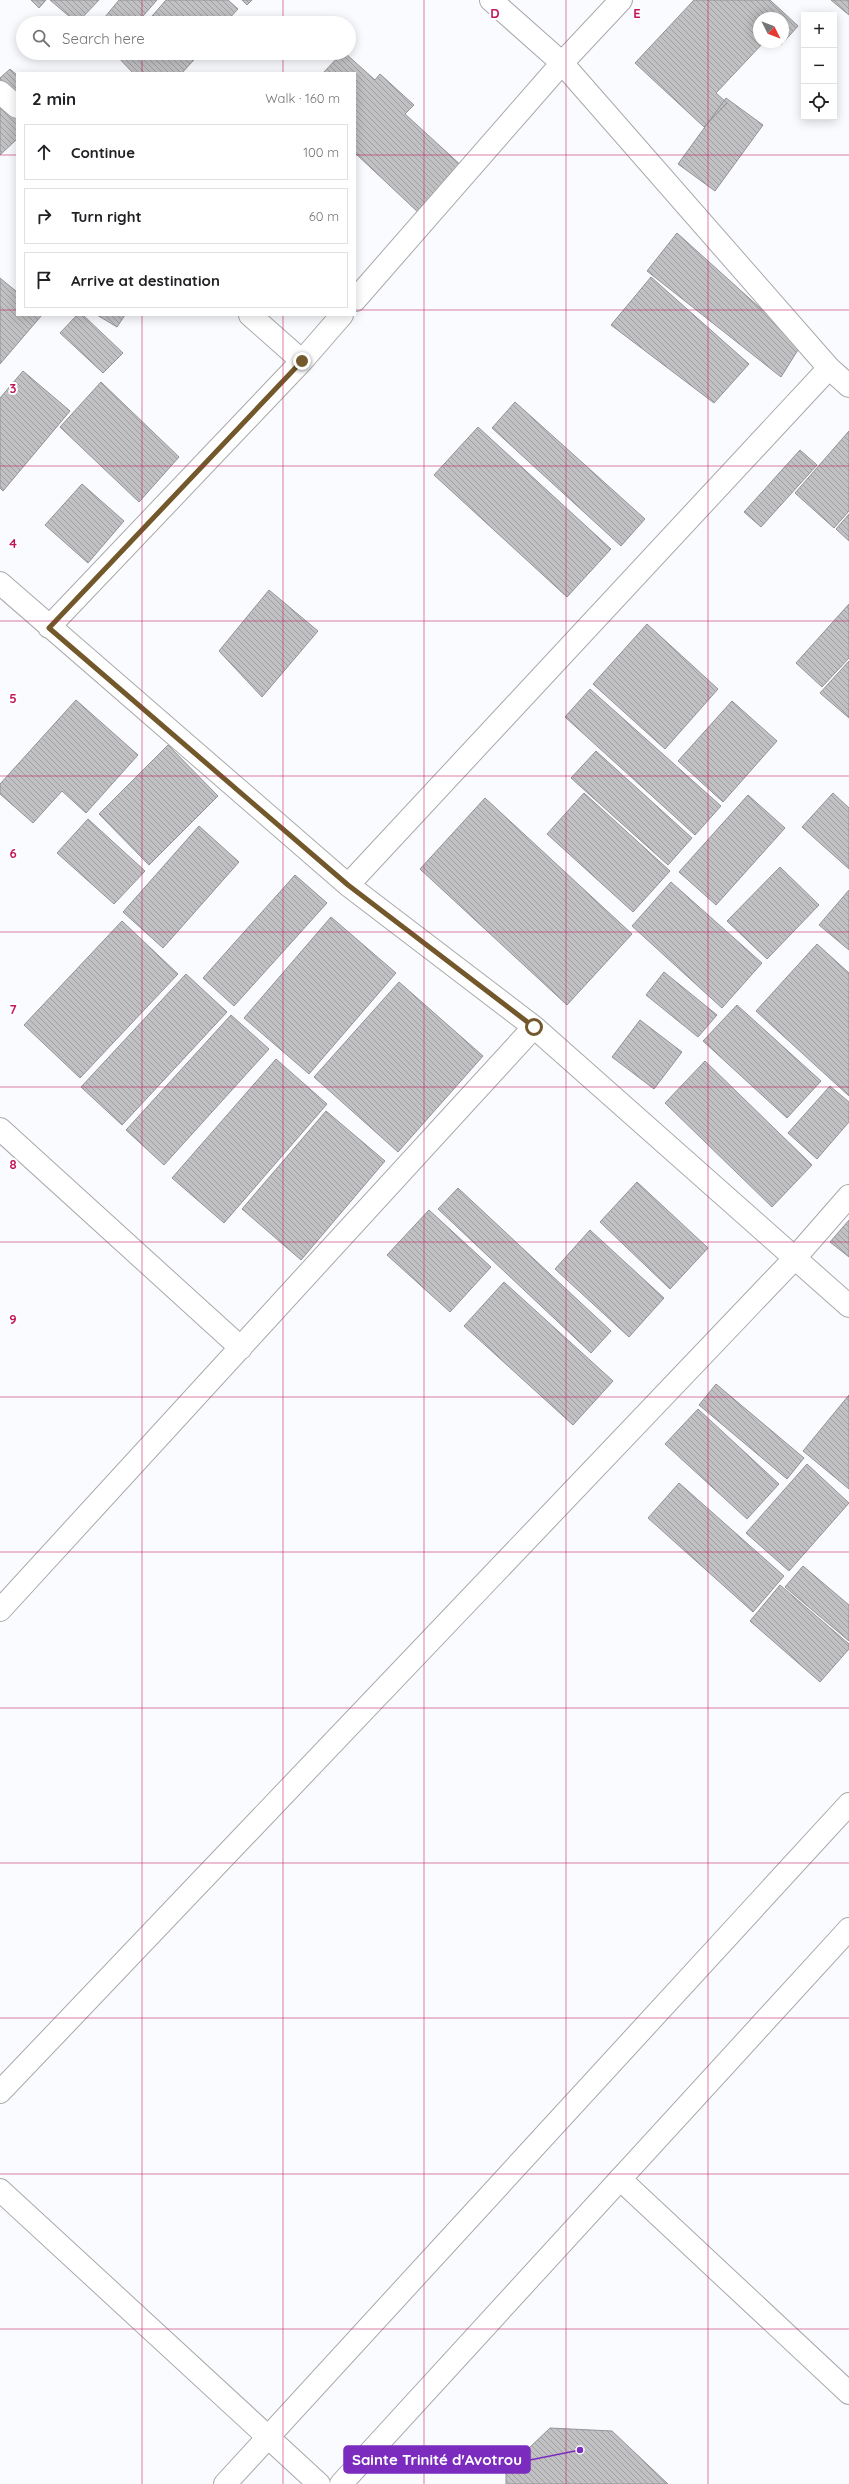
<!DOCTYPE html>
<meta charset="utf-8">
<style>
body{margin:0;font-family:Quicksand,sans-serif;background:#f2f2f2;color:#202124}
.controls{position:absolute;right:12px;top:12px;display:grid;overflow:hidden;border-radius:0px;box-shadow:0 2px 10px #0003}
.controls button{width:36px;height:36px;display:grid;place-items:center;padding:0;border:0;border-bottom:1px solid #e0e0e0;background:#fff;color:#202124;font:20px sans-serif}
.compass{position:absolute;left:753px;top:12px;width:36px;height:36px;border-radius:50%;background:#fff;box-shadow:0 2px 10px #0003;rotate:132deg}
.stop{position:absolute;width:12px;height:12px;margin:-9px;border:3px solid #72582a;border-radius:50%;background:#fff}
.stop.end{background:#72582a;border-color:#fff;box-shadow:0 1px 4px #0008}
.list{margin:0;padding:0;list-style:none}
h2{display:flex;justify-content:space-between;align-items:center;height:52px;margin:0;padding:0 16px;font-size:17px}
h2 small{font-size:13px;font-weight:400;color:#757577}
.list li{display:grid;grid-template-columns:26px 1fr auto;gap:12px;align-items:center;box-sizing:border-box;height:56px;margin:0 8px 8px;padding:0 8px;border:1px solid #e0e0e0;border-radius:0px}
.list b{display:block;font-size:15px;white-space:nowrap}
.list em{font-size:13px;font-style:normal;color:#757577}
.icon{flex:none;width:22px;height:22px;fill:none;stroke:currentColor;stroke-width:2;stroke-linecap:round;stroke-linejoin:round}
.map{position:relative;flex:none;width:849px;height:2484px;overflow:hidden}
.search{position:absolute;background:#fff;box-shadow:0 2px 10px #0003;left:16px;top:16px;width:340px;height:44px;display:flex;align-items:center;gap:10px;box-sizing:border-box;padding:0 14px;border-radius:22px;color:#757577;font-size:15px}
.panel{position:absolute;background:#fff;box-shadow:0 2px 10px #0003;left:16px;top:72px;width:340px;height:244px;border-radius:0px}
.map>svg:first-child{display:block}
</style>
<div class="map">
<svg width="849" height="2484" viewBox="0 0 849 2484">
<defs>
<pattern id="building-back-hatch" width="6" height="6" patternUnits="userSpaceOnUse"><rect width="6" height="6" fill="#c1c0c2"/><path d="M-1 5l2 2M0 0l6 6M5-1l2 2" fill="none" stroke="#9e9d9f"/></pattern>
</defs>
<rect width="100%" height="100%" fill="#fafbfe"/>
<path fill="url(#building-back-hatch)" stroke="#949395" d="M31,0H46L39,8Z
M50,0H99L77,23Z
M119,0H157L137,23H100Z
M166,0H228L238,9L225,23H146Z
M242,0H252L247,5Z
M694,0H770L798,26L781,45L778,42H783V18H759V42H764L716,93L727,103L704,127L635,63Z
M831,0H849V15Z
M120,53H200L182,73H133L117,56Z
M342,53H345L375,80L380,74L414,105L405,114L464,168L421,215L355,153V73H323Z
M10,69L17,75V139L0,155V78Z
M726,98L763,125L715,191L678,164Z
M677,233L801,345L781,377L647,271Z
M651,277L749,364L714,403L611,325Z
M0,278L17,292V315H42L0,364Z
M77,315H83L123,353L103,373L60,333Z
M97,315H125L117,327Z
M23,371L70,411L3,491L0,488V398Z
M101,382L179,457L139,502L60,427Z
M515,402L645,519L621,546L492,428Z
M478,427L611,549L567,597L434,475Z
M849,431V511L834,528L795,493Z
M800,450L817,465L761,527L744,512Z
M82,484L124,521L88,563L45,525Z
M849,514V541L836,529Z
M269,590L318,631L262,697L219,651Z
M849,604V658L822,687L796,663Z
M647,624L718,689L665,749L593,684Z
M849,661V718L820,693Z
M590,689L721,806L695,835L565,717Z
M76,700L138,755L86,813L62,791L33,823L0,794V784Z
M732,701L777,741L723,802L678,761Z
M168,745L218,796L149,865L99,814Z
M596,751L692,838L668,865L571,778Z
M584,793L670,871L633,912L547,834Z
M833,793L849,808V869L802,827Z
M748,795L785,828L716,905L679,872Z
M485,798L632,934L567,1005L420,869Z
M88,819L145,871L114,904L57,853Z
M199,826L239,862L163,948L123,912Z
M780,867L819,905L767,959L727,921Z
M295,875L327,903L234,1006L203,978Z
M671,882L762,963L722,1008L632,926Z
M849,890V950L819,925Z
M331,917L396,973L309,1074L244,1018Z
M122,921L178,974L80,1078L24,1025Z
M817,944L849,973V1096L756,1011Z
M664,972L717,1015L698,1037L646,995Z
M186,974L227,1012L122,1125L81,1087Z
M399,982L483,1056L398,1152L314,1077Z
M737,1005L821,1081L787,1118L703,1041Z
M231,1015L269,1049L164,1165L126,1130Z
M640,1020L682,1052L654,1089L612,1057Z
M276,1059L327,1104L224,1223L172,1178Z
M705,1061L812,1165L772,1207L665,1103Z
M830,1086L849,1102V1122L817,1159L788,1133Z
M326,1111L385,1161L301,1260L242,1209Z
M637,1182L708,1248L670,1289L600,1222Z
M458,1188L611,1331L591,1353L438,1209Z
M429,1210L491,1267L450,1312L387,1255Z
M849,1220V1257L830,1242Z
M590,1230L664,1298L629,1337L555,1269Z
M504,1282L613,1381L573,1425L464,1326Z
M716,1384L804,1458L787,1479L699,1405Z
M849,1395V1489L803,1451Z
M698,1409L779,1484L747,1519L665,1444Z
M807,1464L849,1503L789,1571L746,1533Z
M679,1483L784,1576L753,1612L648,1518Z
M803,1566L849,1605V1641L785,1587Z
M780,1585L849,1644V1649L820,1682L750,1621Z
M550,2428L612,2431L668,2484H506V2470Z"/>
<g fill="none" stroke-linecap="round" stroke-linejoin="round">
<g stroke="#a9a9ab" stroke-width="24">
<path id="minor" d="M491,0L562,63L829,368L849,386
M0,92L17,107
M355,300L562,63L621,0
M250,315L302,361
M0,583L348,885L534,1027L849,1306
M49,627L302,361L342,315
M348,885L829,368
M0,1129L241,1348
M0,1610L534,1027
M0,2092L794,1259L849,1196
M620,2179L849,2393
M0,2190L319,2484"/>
</g>
<g stroke="#a9a9ab" stroke-width="24">
<path id="tertiary" d="M225,2484L849,1804
M341,2484L849,1929"/>
</g>
<use href="#minor" stroke="#fff" stroke-width="22"/>
<use href="#tertiary" stroke="#fff" stroke-width="22"/>
</g>
<g fill="none" stroke-linecap="round" stroke-linejoin="round">
<path stroke="#72582a" stroke-width="5" d="M302,361L49,628L348,885L534,1027"/>
</g>
<path fill="none" stroke="#c2185b" stroke-width="1" stroke-opacity="0.55" d="M142,0V23M283,0V23M424,0V2484M566,0V2484M708,0V2484M142,53V73M283,53V73M0,155H17M355,155H849M0,310H17M355,310H849M142,315V2484M283,315V2484M0,466H849M0,621H849M0,776H849M0,932H849M0,1087H849M0,1242H849M0,1397H849M0,1552H849M0,1708H849M0,1863H849M0,2018H849M0,2174H849M0,2329H849"/>
<g font-size="13" text-anchor="middle" font-weight="bold" fill="#c2185b" stroke="#fff" stroke-width="4" stroke-linejoin="round" paint-order="stroke">
<text x="495" y="18">D</text>
<text x="637" y="18">E</text>
<text x="13" y="393">3</text>
<text x="13" y="548">4</text>
<text x="13" y="703">5</text>
<text x="13" y="858">6</text>
<text x="13" y="1014">7</text>
<text x="13" y="1169">8</text>
<text x="13" y="1324">9</text>
</g>
<path fill="none" stroke="#7b2cbf" stroke-width="1.5" d="M580 2450L530 2460"/>
<circle fill="#7b2cbf" stroke="#fff" stroke-width="1.5" cx="580" cy="2450" r="4"/>
<rect fill="#7b2cbf" stroke="#7b2cbf" stroke-width="1.5" x="344" y="2446" width="186" height="27" rx="4"/>
<g font-size="15" text-anchor="middle" font-weight="bold" fill="#fff">
<text x="437" y="2465">Sainte Trinité d'Avotrou</text>
</g>
</svg>
<div class="controls">
<button>+</button>
<button>−</button>
<button><svg class="icon" aria-label="locate" viewBox="0 0 24 24"><circle cx="12" cy="12" r="6"/><path d="M12 2v4M12 18v4M2 12h4M18 12h4"/></svg></button>
</div>
<svg class="compass" viewBox="-18 -18 36 36"><path d="M0-13l5 13h-10z" fill="#e53935"/><path d="M0 13l5-13h-10z" fill="#757577"/></svg>
<div class="stop" style="left:534px;top:1027px"></div>
<div class="stop end" style="left:302px;top:361px"></div>
<div class="search"><svg class="icon" aria-label="search" viewBox="0 0 24 24"><circle cx="10" cy="10" r="6"/><path d="M15 15l6 6"/></svg>Search here</div>
<section class="panel">
<h2>2 min<small>Walk · 160 m</small></h2>
<ul class="list">
<li><svg class="icon" aria-label="ahead" viewBox="0 0 24 24"><path d="M12 20V5M6 11l6-6 6 6"/></svg><div><b>Continue</b></div><em>100 m</em></li>
<li><svg class="icon" aria-label="right" viewBox="0 0 24 24"><path d="M7 20v-9h11M14 6l5 5-5 5"/></svg><div><b>Turn right</b></div><em>60 m</em></li>
<li><svg class="icon" aria-label="arrive" viewBox="0 0 24 24"><path d="M6 21V4h12l-3 4 3 4H6"/></svg><div><b>Arrive at destination</b></div></li>
</ul>
</section>
</div>
